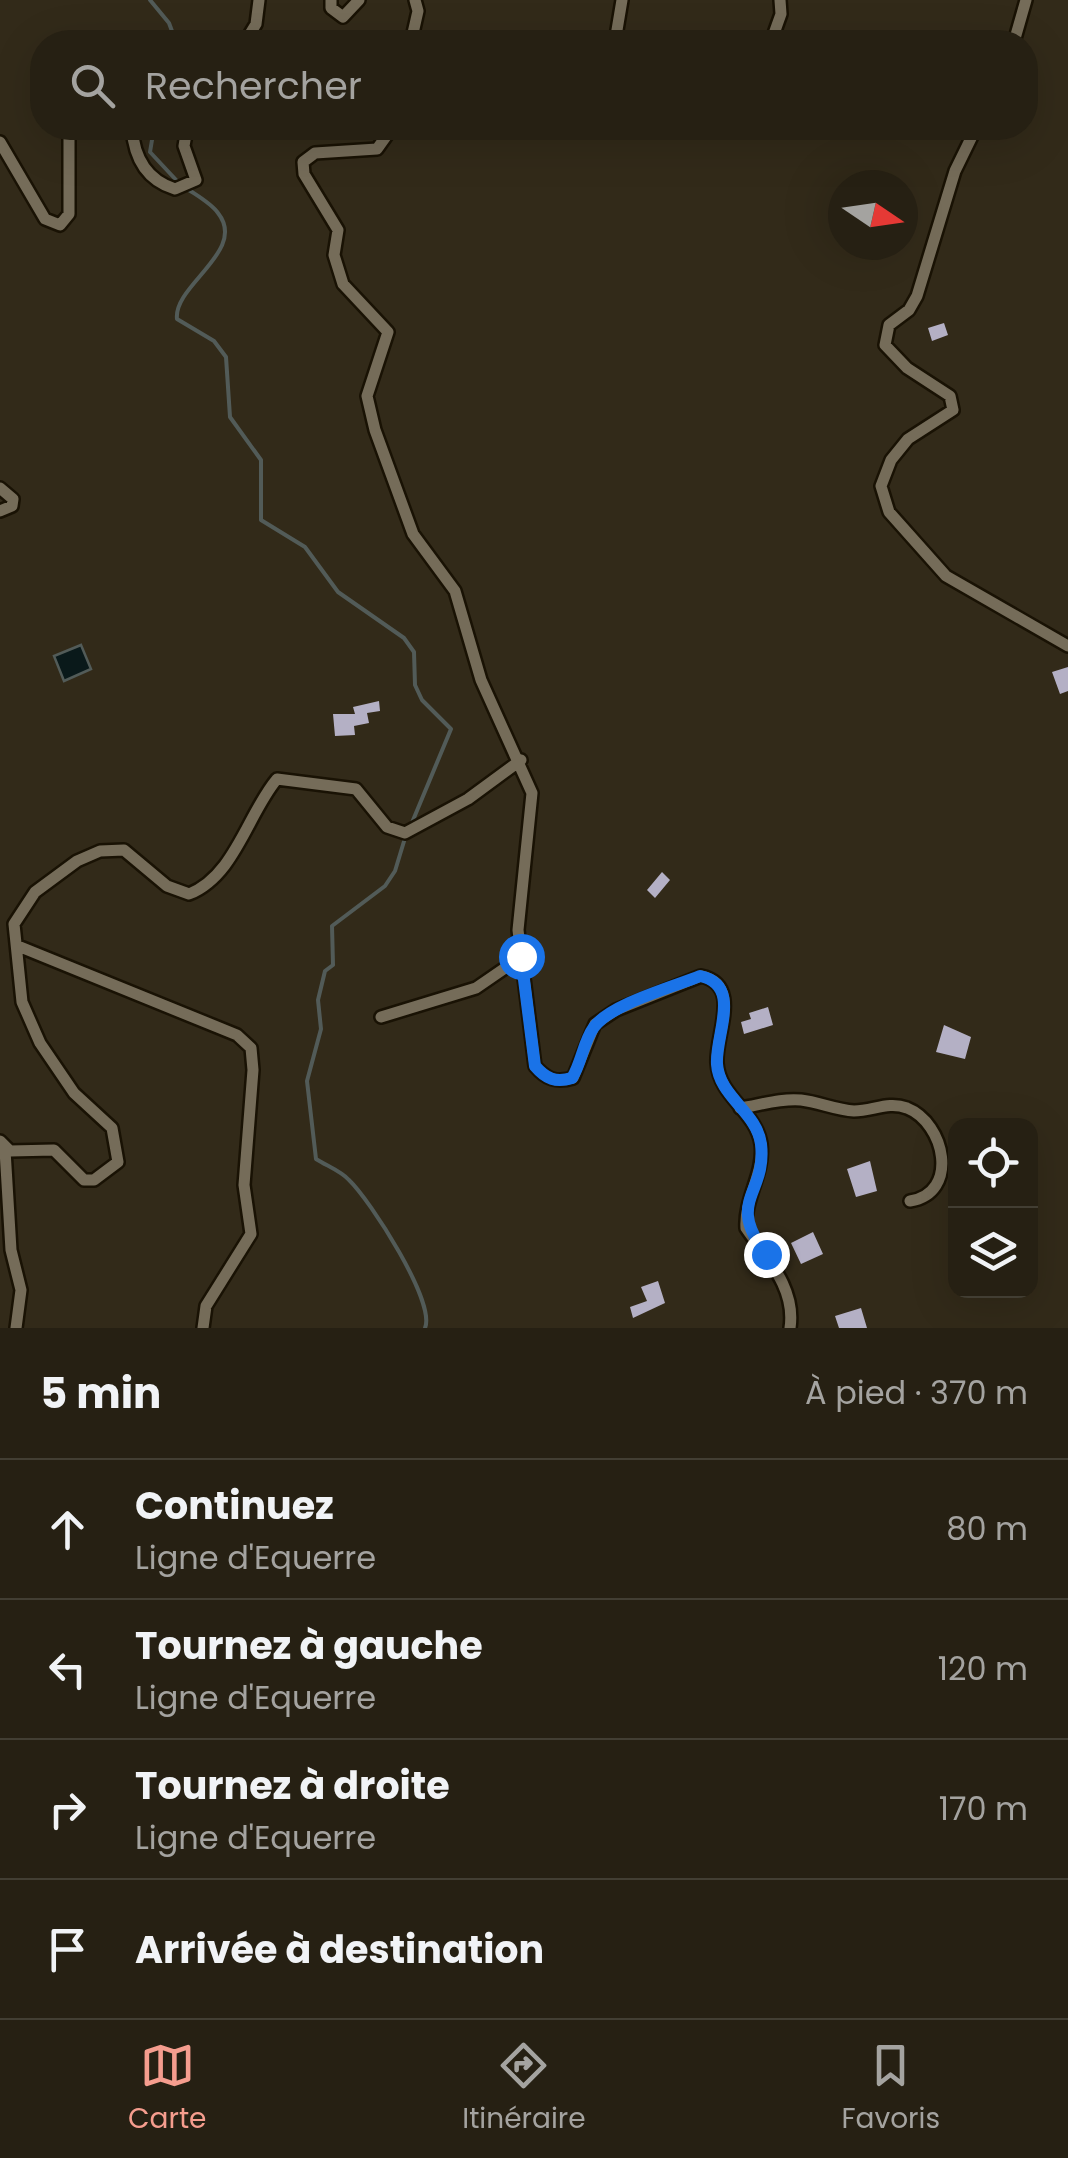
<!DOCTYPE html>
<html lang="fr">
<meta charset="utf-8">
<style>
body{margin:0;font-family:Poppins,sans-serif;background:#322d21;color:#f1f3f6}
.controls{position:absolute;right:30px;bottom:30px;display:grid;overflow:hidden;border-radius:20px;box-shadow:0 10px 40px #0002}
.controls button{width:90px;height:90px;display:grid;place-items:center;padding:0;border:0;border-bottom:2px solid #423e33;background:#262013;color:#f1f3f6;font:50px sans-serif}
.compass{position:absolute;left:828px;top:170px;width:90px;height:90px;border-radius:50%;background:#262013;box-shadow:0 10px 40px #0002;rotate:103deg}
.stop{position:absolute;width:30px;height:30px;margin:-22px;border:8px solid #1a73e8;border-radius:50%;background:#fff}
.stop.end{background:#1a73e8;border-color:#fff;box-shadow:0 2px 10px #0008}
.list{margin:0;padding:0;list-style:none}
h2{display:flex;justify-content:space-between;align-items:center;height:130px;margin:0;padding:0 40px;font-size:42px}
h2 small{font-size:32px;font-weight:400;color:#a4a3a0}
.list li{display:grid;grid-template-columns:65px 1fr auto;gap:30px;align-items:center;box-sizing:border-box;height:140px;padding:0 40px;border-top:2px solid #423e33}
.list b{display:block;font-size:38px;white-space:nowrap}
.list p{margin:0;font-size:32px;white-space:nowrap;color:#a4a3a0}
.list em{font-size:32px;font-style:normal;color:#a4a3a0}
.icon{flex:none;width:55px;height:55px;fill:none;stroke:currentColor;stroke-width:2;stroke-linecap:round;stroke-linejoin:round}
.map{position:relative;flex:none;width:1068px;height:1328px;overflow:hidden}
.search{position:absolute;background:#262013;box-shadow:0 10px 40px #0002;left:30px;right:30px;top:30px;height:110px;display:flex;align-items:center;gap:25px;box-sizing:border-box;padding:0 35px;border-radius:40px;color:#a4a3a0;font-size:38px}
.sheet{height:690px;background:#262013}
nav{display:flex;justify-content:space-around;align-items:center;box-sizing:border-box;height:140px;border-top:2px solid #423e33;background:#262013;font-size:28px;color:#a4a3a0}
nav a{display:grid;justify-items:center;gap:5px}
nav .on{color:#f59d8e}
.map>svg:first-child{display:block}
</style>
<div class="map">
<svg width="1068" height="1328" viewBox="0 0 1068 1328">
<rect width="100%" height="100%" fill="#322a19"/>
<path fill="#0a191a" stroke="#525b58" stroke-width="2.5" d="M81,645L91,669L64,681L54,656Z"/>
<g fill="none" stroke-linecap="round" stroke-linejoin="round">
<path stroke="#525b58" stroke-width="4" d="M150,0L169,23L176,42
M154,128L150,152L178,182
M186,188C196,195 211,203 218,213C248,251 173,285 177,319L214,341L226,357L230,417L261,460V520L305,547L338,592L404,638L414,652L415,685L422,700L451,729L411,825
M405,838L395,871L385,886L332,926L333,965L325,971L318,1000L321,1029L307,1081L316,1159C327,1166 341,1171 349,1180C370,1200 436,1302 425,1328"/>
</g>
<path fill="#b4b0c5" d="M944,323L948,335L932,341L928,328Z
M1068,667V691L1060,694L1052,672Z
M379,701L380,711L367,713L369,723L354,726L355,735L335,736L333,714H355L353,707Z
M662,872L670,880L655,898L647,890Z
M768,1007L773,1025L744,1034L741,1022L751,1019L749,1013Z
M944,1025L971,1037L965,1059L936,1052Z
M870,1161L877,1191L856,1197L847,1169Z
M813,1232L823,1254L801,1264L791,1243Z
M658,1281L665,1303L633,1318L630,1307L647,1301L641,1287Z
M861,1308L867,1328H839L835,1316Z"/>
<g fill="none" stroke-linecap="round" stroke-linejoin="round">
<g stroke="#191204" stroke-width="16">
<path id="minor" d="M331,0V8L343,17L359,0
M245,42L256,24L259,0
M411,42L418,11L415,0
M615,42L622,0
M771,42L781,14L780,0
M1014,42L1026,0
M132,128C134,157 146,180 175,189L196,180L184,146L187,128
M392,128L377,149L315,153L303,162L304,174L338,230L334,255L343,284L388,332L367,396L375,430L413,534L455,591L481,680L532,793L518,930L535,1066C546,1079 556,1083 573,1078L595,1024L616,1010L701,976C743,985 715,1035 717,1063C719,1097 756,1111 761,1144C765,1172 744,1199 746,1228C767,1259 796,1288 790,1328
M976,128L955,171L917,296L909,310L889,325L885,345L907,368L950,396L953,410L908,439L891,460L881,486L889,512L946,576L1068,646
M0,142L45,219L60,225L69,214V128
M0,488L13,499L12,506L0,511
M18,946L237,1035L251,1048L253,1070L244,1185L251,1234L206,1306L203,1328
M381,1017L476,988L521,957
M740,1108C760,1105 781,1098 801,1100C819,1102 836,1110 854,1111C873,1111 888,1101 907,1108C945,1123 960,1193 910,1201
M0,1141L10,1151L54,1150L84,1180H94L118,1162L112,1128L74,1093L40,1043L22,1002L14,924L35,892L77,861L100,851L124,850L167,886L189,894C235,876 248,813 277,779L356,789L387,827L405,833L468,799L521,760
M5,1150L11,1250L21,1290L16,1328"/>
</g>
<use href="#minor" stroke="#756c59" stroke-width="11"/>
</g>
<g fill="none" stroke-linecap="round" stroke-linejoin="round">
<path stroke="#1a73e8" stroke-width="12" d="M521,956L535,1066C546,1079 556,1083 572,1078C582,1062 583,1042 594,1027C611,1004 673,987 700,976C743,985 715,1035 717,1064C719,1097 757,1112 761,1144C767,1195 725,1200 766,1254"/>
</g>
</svg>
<div class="controls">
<button><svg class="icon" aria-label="locate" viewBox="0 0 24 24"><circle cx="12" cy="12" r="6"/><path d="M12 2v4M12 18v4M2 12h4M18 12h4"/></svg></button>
<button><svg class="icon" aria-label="layers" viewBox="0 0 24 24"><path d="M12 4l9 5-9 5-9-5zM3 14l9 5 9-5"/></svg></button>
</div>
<svg class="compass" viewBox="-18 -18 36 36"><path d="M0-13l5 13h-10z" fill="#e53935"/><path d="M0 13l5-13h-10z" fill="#a4a3a0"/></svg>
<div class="stop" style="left:521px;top:956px"></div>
<div class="stop end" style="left:766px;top:1254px"></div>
<div class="search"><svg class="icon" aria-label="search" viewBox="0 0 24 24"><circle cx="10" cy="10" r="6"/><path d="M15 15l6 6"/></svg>Rechercher</div>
</div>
<section class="sheet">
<h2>5 min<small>À pied · 370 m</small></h2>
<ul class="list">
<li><svg class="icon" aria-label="ahead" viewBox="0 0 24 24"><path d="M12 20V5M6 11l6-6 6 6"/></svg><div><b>Continuez</b><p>Ligne d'Equerre</p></div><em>80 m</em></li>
<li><svg class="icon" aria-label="left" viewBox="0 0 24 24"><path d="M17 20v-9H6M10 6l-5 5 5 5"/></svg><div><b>Tournez à gauche</b><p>Ligne d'Equerre</p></div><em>120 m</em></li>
<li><svg class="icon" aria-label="right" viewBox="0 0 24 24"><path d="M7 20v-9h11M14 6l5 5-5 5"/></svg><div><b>Tournez à droite</b><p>Ligne d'Equerre</p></div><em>170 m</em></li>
<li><svg class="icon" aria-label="arrive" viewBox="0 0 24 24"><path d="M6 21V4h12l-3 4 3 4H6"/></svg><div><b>Arrivée à destination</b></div></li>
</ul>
</section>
<nav>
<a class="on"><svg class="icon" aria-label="map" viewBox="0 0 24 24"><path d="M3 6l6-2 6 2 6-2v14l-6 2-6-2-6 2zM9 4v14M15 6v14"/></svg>Carte</a>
<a><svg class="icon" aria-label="directions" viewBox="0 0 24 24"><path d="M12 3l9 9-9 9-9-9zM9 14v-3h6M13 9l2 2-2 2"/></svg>Itinéraire</a>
<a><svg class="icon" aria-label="saved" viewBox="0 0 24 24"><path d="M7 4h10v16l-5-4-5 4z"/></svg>Favoris</a>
</nav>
